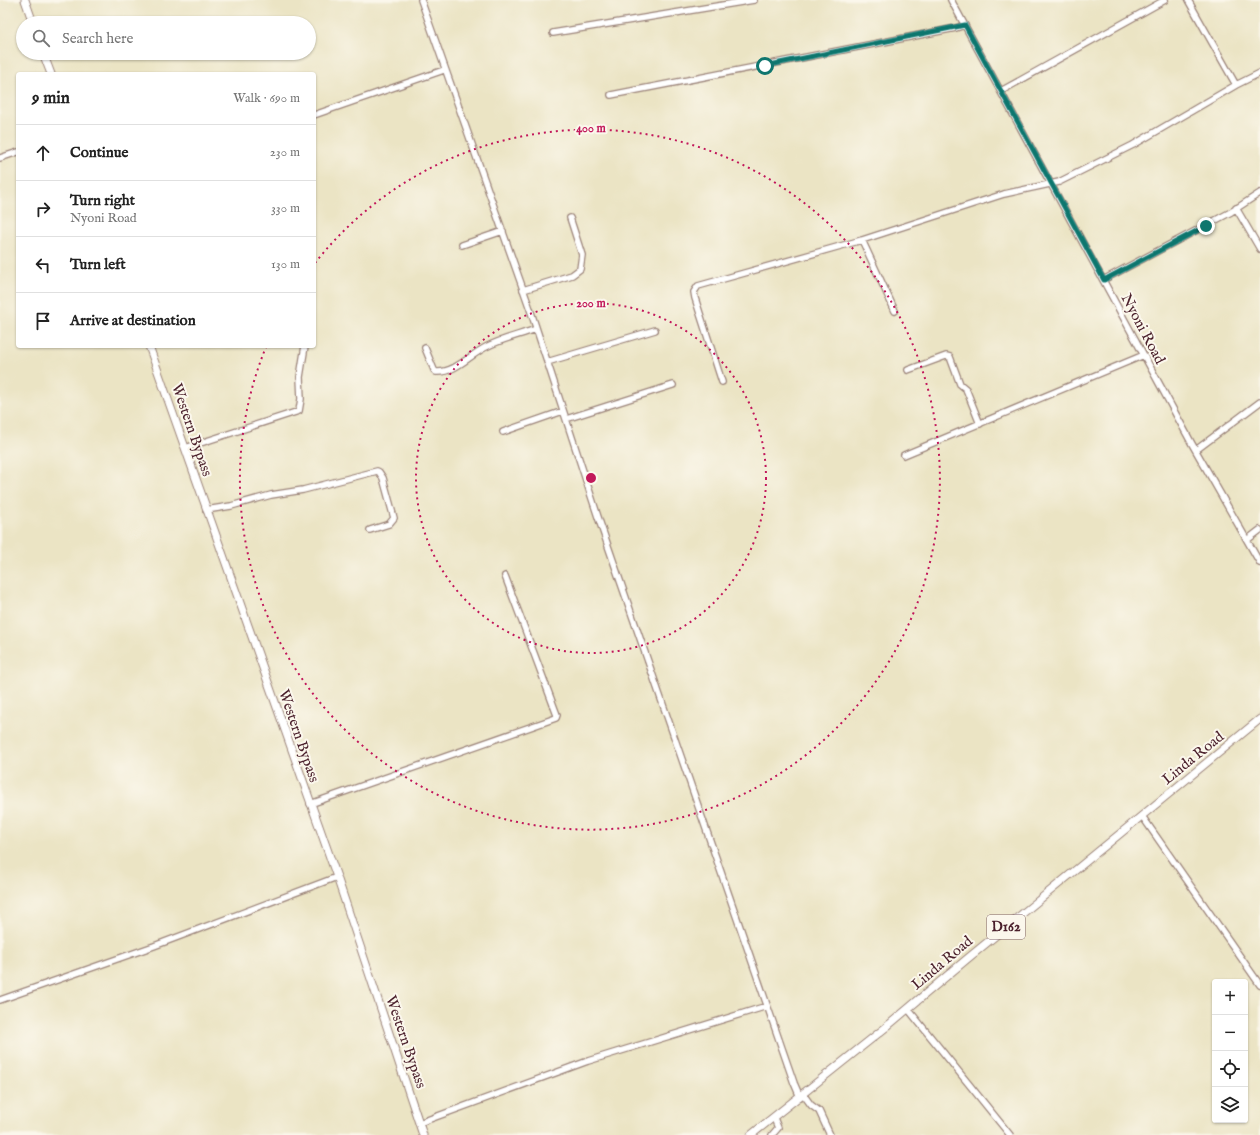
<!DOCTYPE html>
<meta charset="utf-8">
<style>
body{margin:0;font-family:"IM FELL English",serif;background:#f2f2f2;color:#222}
.controls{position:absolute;right:12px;bottom:12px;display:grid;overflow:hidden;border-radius:4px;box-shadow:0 1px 3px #0004}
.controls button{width:36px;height:36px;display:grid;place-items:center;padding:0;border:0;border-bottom:1px solid #e0e0e0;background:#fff;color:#222;font:20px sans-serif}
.stop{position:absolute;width:12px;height:12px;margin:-9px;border:3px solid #0f766e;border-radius:50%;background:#fff}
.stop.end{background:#0f766e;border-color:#fff;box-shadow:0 1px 4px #0008}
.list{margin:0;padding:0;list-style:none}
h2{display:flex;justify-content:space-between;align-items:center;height:52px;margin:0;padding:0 16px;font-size:17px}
h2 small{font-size:13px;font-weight:400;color:#767676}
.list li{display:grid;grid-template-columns:26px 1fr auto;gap:12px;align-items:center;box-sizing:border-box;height:56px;padding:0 16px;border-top:1px solid #e0e0e0}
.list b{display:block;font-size:15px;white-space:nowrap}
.list p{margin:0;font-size:13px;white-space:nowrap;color:#767676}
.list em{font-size:13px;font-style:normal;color:#767676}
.icon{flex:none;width:22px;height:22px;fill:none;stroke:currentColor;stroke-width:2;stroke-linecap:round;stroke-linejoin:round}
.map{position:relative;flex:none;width:1260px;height:1135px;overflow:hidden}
.search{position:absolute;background:#fff;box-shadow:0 1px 3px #0004;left:16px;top:16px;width:300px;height:44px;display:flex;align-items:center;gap:10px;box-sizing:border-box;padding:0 14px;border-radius:22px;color:#767676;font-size:15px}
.panel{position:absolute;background:#fff;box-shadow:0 1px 3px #0004;left:16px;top:72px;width:300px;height:276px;border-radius:4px}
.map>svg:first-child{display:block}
</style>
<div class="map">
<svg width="1260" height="1135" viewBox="0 0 1260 1135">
<rect width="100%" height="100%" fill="#fbf7ec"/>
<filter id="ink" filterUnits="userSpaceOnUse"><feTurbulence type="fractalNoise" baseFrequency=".025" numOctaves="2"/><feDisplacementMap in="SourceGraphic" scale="8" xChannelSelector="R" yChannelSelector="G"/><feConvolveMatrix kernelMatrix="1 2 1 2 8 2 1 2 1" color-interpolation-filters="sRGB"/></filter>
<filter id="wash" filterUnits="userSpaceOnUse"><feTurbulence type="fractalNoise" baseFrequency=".012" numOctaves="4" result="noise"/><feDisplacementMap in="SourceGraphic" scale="16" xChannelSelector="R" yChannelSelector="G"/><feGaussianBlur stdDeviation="0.9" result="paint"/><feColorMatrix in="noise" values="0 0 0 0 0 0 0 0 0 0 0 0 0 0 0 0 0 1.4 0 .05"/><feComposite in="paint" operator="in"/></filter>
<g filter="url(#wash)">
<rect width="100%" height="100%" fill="#ebe4c4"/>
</g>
<g filter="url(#ink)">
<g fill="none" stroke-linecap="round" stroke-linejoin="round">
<g stroke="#9a8278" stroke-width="8">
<path id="minor" d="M421,0L530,309L598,517L794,1083L800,1097
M951,0L1192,444L1260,563
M1188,0L1236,85
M553,33L754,0
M1001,91L1165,0
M611,95L956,28L965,25
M314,115L444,70
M0,158L18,152
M1236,208L1260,249
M862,240L895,311
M462,245L503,231
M1103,280L1231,212L1260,193
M523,290L572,275L580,269L582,255L570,218
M425,348L434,370L436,372C455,373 470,355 486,347C501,339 520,335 536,329
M547,362L655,330
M908,370L946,356L950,357L960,384L966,389L980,424
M722,382L695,298L694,292L698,286L862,240L1004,194L1059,182L1133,145L1236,85L1260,73
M566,419L673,385
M503,432L563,411
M185,448L299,411L301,399L300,377L305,346
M1196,450L1260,402
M904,455L1144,355
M206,510L231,506L271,495L303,490L377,471L379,472L383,478L394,518L389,524L370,530
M1247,540L1260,530
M310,804L556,718L557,715L505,576
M1142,816L1260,985
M0,1000L154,946L337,877
M908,1009L1010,1135
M803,1094L811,1105L819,1111L830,1135
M419,1123L588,1061L767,1006
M772,1135L778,1128L774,1118"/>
</g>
<g stroke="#9a8278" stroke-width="9">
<path id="major" d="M25,0L33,23
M43,53L51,74
M149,346L337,877L423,1135
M751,1135L885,1028L967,959L1260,719"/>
</g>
<use href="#minor" stroke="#fff" stroke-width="5.5"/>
<use href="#major" stroke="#fff" stroke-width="7"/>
</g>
</g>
<g fill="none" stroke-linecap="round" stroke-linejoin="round" filter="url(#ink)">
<path stroke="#0f766e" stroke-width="5" d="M765,66L965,25L1104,280L1206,226"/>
</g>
<g fill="none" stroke="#c2185b" stroke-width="2" stroke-dasharray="2 4">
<circle cx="591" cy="478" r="175"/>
<path d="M315 263A350 350 0 1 1 266 347"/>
</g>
<g text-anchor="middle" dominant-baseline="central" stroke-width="4" stroke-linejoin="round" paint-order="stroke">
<rect fill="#fbf7ec" stroke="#7f6065" stroke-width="1" x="987" y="915" width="38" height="24" rx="3"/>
<g font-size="14" font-weight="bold" fill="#4a1f2b">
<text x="1006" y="927">D162</text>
</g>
<g font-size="15" fill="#4a1f2b" stroke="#fbf7ec">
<text transform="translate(1143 329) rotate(62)">Nyoni Road</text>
<text transform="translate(192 430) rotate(71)">Western Bypass</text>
<text transform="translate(299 736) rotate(71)">Western Bypass</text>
<text transform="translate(1193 758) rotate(-39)">Linda Road</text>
<text transform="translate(942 963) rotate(-40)">Linda Road</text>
<text transform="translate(406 1042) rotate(71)">Western Bypass</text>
</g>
</g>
<circle cx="591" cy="478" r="6" fill="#c2185b" stroke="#fbf7ec" stroke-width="2"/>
<g font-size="12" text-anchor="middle" font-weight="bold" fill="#c2185b" stroke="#fbf7ec" stroke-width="4" stroke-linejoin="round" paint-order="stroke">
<text x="591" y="132">400 m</text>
<text x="591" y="307">200 m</text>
</g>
</svg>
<div class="controls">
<button>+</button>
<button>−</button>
<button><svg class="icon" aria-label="locate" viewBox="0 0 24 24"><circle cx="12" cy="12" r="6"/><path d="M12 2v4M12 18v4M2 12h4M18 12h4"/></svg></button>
<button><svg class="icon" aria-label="layers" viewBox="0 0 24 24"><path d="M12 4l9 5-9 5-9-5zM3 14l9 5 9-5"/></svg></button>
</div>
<div class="stop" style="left:765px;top:66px"></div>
<div class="stop end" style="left:1206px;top:226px"></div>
<div class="search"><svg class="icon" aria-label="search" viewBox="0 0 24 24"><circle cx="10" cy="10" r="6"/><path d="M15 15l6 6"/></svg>Search here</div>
<section class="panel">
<h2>9 min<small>Walk · 690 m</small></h2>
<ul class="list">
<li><svg class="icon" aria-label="ahead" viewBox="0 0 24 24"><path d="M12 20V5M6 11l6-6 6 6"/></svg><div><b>Continue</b></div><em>230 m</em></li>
<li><svg class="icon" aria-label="right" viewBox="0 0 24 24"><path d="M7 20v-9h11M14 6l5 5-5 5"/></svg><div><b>Turn right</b><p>Nyoni Road</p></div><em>330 m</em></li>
<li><svg class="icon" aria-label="left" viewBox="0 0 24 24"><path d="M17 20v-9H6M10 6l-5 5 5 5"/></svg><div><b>Turn left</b></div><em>130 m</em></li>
<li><svg class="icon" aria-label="arrive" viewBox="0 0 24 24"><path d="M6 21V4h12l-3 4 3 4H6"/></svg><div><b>Arrive at destination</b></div></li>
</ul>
</section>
</div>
